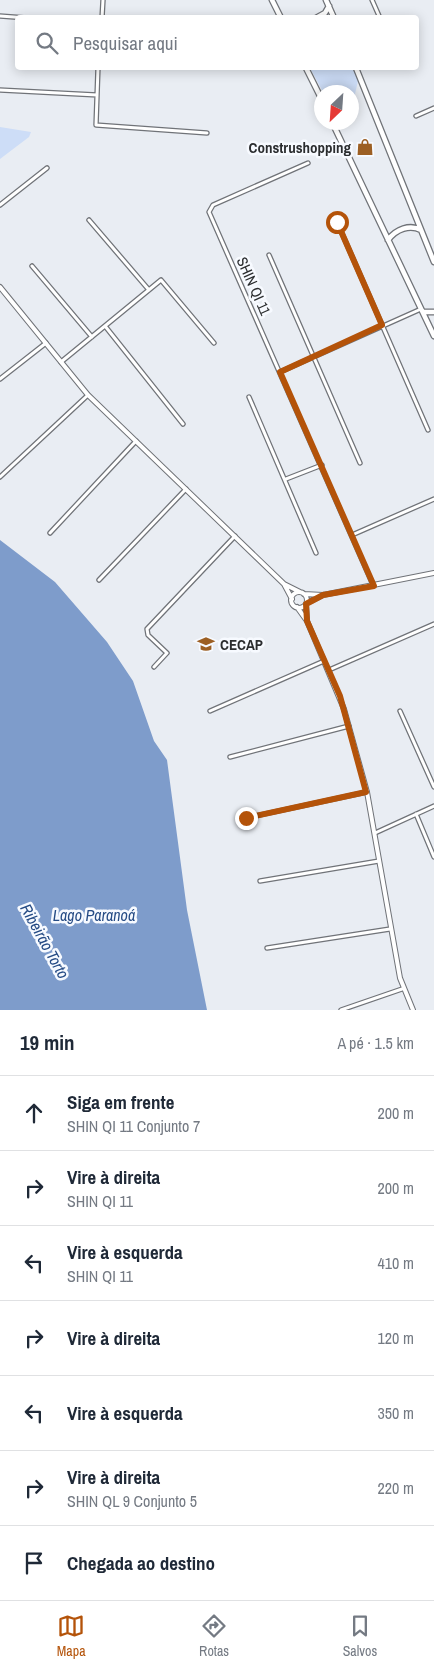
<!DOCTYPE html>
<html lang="pt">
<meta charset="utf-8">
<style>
body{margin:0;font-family:"Archivo Narrow",sans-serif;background:#f6f6f7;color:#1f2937}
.compass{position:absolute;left:314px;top:85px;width:45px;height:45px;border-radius:50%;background:#fff;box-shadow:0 2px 12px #0003;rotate:205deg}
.stop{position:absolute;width:15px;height:15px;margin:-11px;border:4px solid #b45309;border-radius:50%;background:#fff}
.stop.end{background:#b45309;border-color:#fff;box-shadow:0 1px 5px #0008}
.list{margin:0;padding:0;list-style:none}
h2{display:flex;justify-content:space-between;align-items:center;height:65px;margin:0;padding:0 20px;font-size:21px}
h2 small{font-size:16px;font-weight:400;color:#747a83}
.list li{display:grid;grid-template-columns:32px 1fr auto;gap:15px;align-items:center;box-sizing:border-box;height:75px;padding:0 20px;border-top:1px solid #e0e1e3}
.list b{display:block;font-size:19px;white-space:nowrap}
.list p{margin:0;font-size:16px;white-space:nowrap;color:#747a83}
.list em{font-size:16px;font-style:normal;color:#747a83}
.icon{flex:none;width:28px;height:28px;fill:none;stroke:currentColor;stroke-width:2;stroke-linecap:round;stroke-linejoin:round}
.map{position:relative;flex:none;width:434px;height:1010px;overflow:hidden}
.search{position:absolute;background:#fff;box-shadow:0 2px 12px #0003;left:15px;right:15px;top:15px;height:55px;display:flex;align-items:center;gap:12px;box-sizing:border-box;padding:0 18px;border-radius:5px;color:#747a83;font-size:19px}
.sheet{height:590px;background:#fff}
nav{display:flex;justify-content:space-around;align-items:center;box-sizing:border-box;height:70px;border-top:1px solid #e0e1e3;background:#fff;font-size:14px;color:#747a83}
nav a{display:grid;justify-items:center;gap:2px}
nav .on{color:#b45309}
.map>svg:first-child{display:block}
</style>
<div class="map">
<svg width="434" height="1010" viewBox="0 0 434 1010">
<rect width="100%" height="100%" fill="#e9edf3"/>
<path fill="#cdddf7" d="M310,68H354L358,81L353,103L352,92H323Z
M0,127L31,132L29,137L0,159Z"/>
<path fill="#7e9ccb" d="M0,540L55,582L107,642L133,681L154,741L167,760L187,910L207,1010H0Z"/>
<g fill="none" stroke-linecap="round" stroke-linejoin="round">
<g stroke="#707378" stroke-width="5.5">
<path id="minor" d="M372,0L380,18
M0,16L27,18
M102,18L103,0
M98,68L96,125L207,133
M0,90L97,95
M416,116L434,108
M308,163L213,205L209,212L373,585
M0,205L47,168
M89,220L149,290
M337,222L428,430
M269,255L360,463
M32,266L92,337
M105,326L183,424
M61,362L161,280L214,343
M280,372L421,309
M0,379L46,343
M249,397L316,553
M0,477L88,395
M286,479L322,465
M50,533L136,441
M352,535L434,499
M99,580L186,489
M154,667L167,653L148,635L147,629L235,536
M329,670L434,624
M210,711L324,661
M400,711L434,787
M230,757L349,726
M416,814L434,857
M246,818L367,792
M375,833L434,806
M260,881L379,861
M267,948L390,929
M341,1010L402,989"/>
</g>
<g stroke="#707378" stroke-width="6">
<path id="tertiary" d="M0,287L88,395L284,584L300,592
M284,584L292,599
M291 600a8 8 0 1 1 16 0a8 8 0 1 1-16 0Z
M304,594L323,595L434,573
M307,603L323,595
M306,604L307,621
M297,607L307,621L344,709L367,792L400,978L413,1010"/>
</g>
<g stroke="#707378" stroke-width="7">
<path id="secondary" d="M272,0L281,18
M326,0L334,18
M316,18L325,13L329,6
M306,68L322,100
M356,68L434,262
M332,122L434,336
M388,240C396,229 410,224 421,230
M424,312H434"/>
</g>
<use href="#minor" stroke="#fff" stroke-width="3"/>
<use href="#tertiary" stroke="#fff" stroke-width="4"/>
<use href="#secondary" stroke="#fff" stroke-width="4.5"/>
</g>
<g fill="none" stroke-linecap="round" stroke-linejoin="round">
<path stroke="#b45309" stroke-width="6" d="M246,818L366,792L340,696L307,621L306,604L323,595L374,586L280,372L382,325L337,222"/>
</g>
<defs>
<g id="shop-bare" transform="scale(1.35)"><path d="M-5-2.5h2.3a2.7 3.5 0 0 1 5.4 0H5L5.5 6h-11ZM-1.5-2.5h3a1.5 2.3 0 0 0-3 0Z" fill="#9c5f23" stroke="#f7faff" stroke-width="2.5" paint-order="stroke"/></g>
<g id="school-bare" transform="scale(1.35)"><path d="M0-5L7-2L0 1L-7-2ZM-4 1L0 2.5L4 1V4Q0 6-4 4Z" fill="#9c5f23" stroke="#f7faff" stroke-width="2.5" paint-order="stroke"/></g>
</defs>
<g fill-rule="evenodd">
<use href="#shop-bare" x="365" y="147"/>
<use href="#school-bare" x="206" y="644"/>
</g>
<g text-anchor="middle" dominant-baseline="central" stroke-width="5" stroke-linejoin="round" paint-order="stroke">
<g font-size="15" font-weight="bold" fill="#2b2d2f" stroke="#f7faff" text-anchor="end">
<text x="351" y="147">Construshopping</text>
<text x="220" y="644" text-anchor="start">CECAP</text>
</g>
<g font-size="15" fill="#2b2d2f" stroke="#f7faff">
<text transform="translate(254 286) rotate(66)">SHIN QI 11</text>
</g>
<g font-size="16" font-style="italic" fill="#254b85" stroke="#f7faff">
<text x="94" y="915">Lago Paranoá</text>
<text transform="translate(45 941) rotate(61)">Ribeirão Torto</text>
</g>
</g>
</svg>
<svg class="compass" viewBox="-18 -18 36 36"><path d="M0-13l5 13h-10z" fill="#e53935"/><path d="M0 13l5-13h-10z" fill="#747a83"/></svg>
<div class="stop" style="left:337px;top:222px"></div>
<div class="stop end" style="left:246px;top:818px"></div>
<div class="search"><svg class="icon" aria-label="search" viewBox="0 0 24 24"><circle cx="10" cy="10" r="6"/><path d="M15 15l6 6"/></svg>Pesquisar aqui</div>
</div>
<section class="sheet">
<h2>19 min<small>A pé · 1.5 km</small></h2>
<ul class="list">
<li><svg class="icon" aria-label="ahead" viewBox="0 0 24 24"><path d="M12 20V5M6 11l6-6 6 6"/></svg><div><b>Siga em frente</b><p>SHIN QI 11 Conjunto 7</p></div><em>200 m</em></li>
<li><svg class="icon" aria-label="right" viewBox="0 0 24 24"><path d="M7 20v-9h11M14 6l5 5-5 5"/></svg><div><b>Vire à direita</b><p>SHIN QI 11</p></div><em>200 m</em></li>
<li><svg class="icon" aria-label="left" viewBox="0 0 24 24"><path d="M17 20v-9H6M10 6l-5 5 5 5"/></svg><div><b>Vire à esquerda</b><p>SHIN QI 11</p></div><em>410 m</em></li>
<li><svg class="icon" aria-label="right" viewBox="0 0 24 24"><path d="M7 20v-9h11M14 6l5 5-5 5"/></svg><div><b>Vire à direita</b></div><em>120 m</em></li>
<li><svg class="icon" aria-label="left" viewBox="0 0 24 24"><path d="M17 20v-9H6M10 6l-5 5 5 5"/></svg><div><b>Vire à esquerda</b></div><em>350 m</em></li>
<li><svg class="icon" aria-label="right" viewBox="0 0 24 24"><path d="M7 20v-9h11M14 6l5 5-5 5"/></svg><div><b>Vire à direita</b><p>SHIN QL 9 Conjunto 5</p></div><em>220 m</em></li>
<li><svg class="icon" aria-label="arrive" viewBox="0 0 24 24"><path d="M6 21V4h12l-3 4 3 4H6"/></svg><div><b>Chegada ao destino</b></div></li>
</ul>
</section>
<nav>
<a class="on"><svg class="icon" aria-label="map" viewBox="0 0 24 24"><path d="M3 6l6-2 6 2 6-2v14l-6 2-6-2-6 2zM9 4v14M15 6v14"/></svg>Mapa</a>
<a><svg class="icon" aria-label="directions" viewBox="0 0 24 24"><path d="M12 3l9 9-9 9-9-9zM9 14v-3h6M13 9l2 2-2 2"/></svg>Rotas</a>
<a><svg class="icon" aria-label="saved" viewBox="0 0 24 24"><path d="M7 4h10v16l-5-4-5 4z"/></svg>Salvos</a>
</nav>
